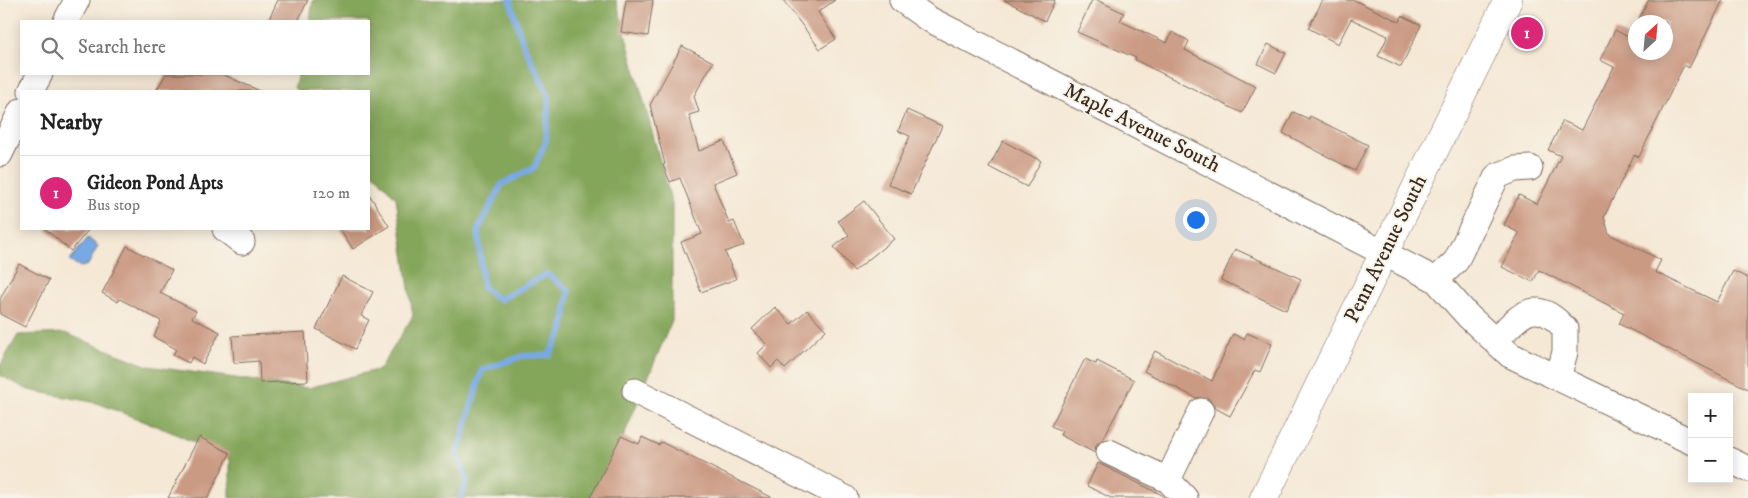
<!DOCTYPE html>
<meta charset="utf-8">
<style>
body{margin:0;font-family:"IM FELL DW Pica",serif;background:#f2f2f2;color:#222}
.controls{position:absolute;right:15px;bottom:15px;display:grid;overflow:hidden;border-radius:0px;box-shadow:0 2px 12px #0003}
.controls button{width:45px;height:45px;display:grid;place-items:center;padding:0;border:0;border-bottom:1px solid #e0e0e0;background:#fff;color:#222;font:25px sans-serif}
.compass{position:absolute;left:1628px;top:15px;width:45px;height:45px;border-radius:50%;background:#fff;box-shadow:0 2px 12px #0003;rotate:26deg}
.you{position:absolute;left:1195px;top:219px;width:18px;height:18px;margin:-12px;border:4px solid #fff;border-radius:50%;background:#1a73e8;box-shadow:0 0 0 8px #1a73e833}
.badge{display:grid;place-items:center;width:32px;height:32px;border-radius:50%;background:#db2777;color:#fff;font-size:16px;font-weight:700}
.pin{position:absolute;translate:-50% -50%;border:2px solid #fff;box-shadow:0 1px 5px #0006}
.list{margin:0;padding:0;list-style:none}
h2{display:flex;justify-content:space-between;align-items:center;height:65px;margin:0;padding:0 20px;font-size:21px}
h2 small{font-size:16px;font-weight:400;color:#767676}
.list li{display:grid;grid-template-columns:32px 1fr auto;gap:15px;align-items:center;box-sizing:border-box;height:75px;padding:0 20px;border-top:1px solid #e0e0e0}
.list b{display:block;font-size:19px;white-space:nowrap}
.list p{margin:0;font-size:16px;white-space:nowrap;color:#767676}
.list em{font-size:16px;font-style:normal;color:#767676}
.icon{flex:none;width:28px;height:28px;fill:none;stroke:currentColor;stroke-width:2;stroke-linecap:round;stroke-linejoin:round}
.map{position:relative;flex:none;width:1748px;height:498px;overflow:hidden}
.search{position:absolute;background:#fff;box-shadow:0 2px 12px #0003;left:20px;top:20px;width:350px;height:55px;display:flex;align-items:center;gap:12px;box-sizing:border-box;padding:0 18px;border-radius:0px;color:#767676;font-size:19px}
.panel{position:absolute;background:#fff;box-shadow:0 2px 12px #0003;left:20px;top:90px;width:350px;height:140px;border-radius:0px}
.map>svg:first-child{display:block}
</style>
<div class="map">
<svg width="1748" height="498" viewBox="0 0 1748 498">
<rect width="100%" height="100%" fill="#f7f3e8"/>
<filter id="ink" filterUnits="userSpaceOnUse"><feTurbulence type="fractalNoise" baseFrequency=".02" numOctaves="2"/><feDisplacementMap in="SourceGraphic" scale="10" xChannelSelector="R" yChannelSelector="G"/><feConvolveMatrix kernelMatrix="1 2 1 2 8 2 1 2 1" color-interpolation-filters="sRGB"/></filter>
<filter id="wash" filterUnits="userSpaceOnUse"><feTurbulence type="fractalNoise" baseFrequency=".0096" numOctaves="4" result="noise"/><feDisplacementMap in="SourceGraphic" scale="20" xChannelSelector="R" yChannelSelector="G"/><feGaussianBlur stdDeviation="1.12" result="paint"/><feColorMatrix in="noise" values="0 0 0 0 0 0 0 0 0 0 0 0 0 0 0 0 0 1.4 0 .05"/><feComposite in="paint" operator="in"/></filter>
<g filter="url(#wash)">
<rect width="100%" height="100%" fill="#f5e8d5"/>
<path fill="#84a65a" stroke="#60683c" d="M313,0H616L672,204V320L598,498H230V459L171,432L97,403L28,390L0,375V366L18,335L65,333L148,366L308,388L380,369L413,316L396,198L369,168V91H297L294,88L298,74H369V21H310Z"/>
<path fill="#79a9e3" stroke="#5a6a80" d="M88,238L98,246L88,265L81,267L69,261Z"/>
<g fill="none" stroke-linecap="round" stroke-linejoin="round">
<path stroke="#79a9e3" stroke-width="6" d="M461,498L467,479L457,455L482,370L523,356L549,355L563,330L569,291L547,274L499,300L483,287L478,230L502,184L534,168L546,141L549,96L523,44L510,0"/>
</g>
<g id="blocks">
<path fill="#cb9a83" d="M278,0H308L298,21H268Z
M626,0H653L648,36L621,32Z
M783,0H835L818,12L836,39L820,49Z
M1004,0H1055L1045,21Z
M1092,0H1097L1124,13L1120,21L1167,43L1172,32L1189,41L1185,50L1256,86L1242,113L1135,60L1136,58L1077,32Z
M1323,0H1354L1400,22L1402,16L1421,25L1401,67L1378,56L1388,36L1351,19L1338,44L1308,28Z
M1649,0H1723L1689,68L1684,65L1639,157L1634,155L1604,217L1609,234L1661,260L1655,272L1717,302L1733,271L1748,278V389L1619,324L1624,313L1539,270L1533,282L1502,267L1519,233L1504,225L1519,195L1537,204L1561,156L1548,150L1563,121L1582,130L1614,67L1600,60L1615,30L1630,38L1636,26V52H1666V22H1637Z
M1268,44L1286,53L1276,73L1258,64Z
M682,46L713,62L694,96L699,112L689,115L699,151L724,141L737,173L713,183L729,223L734,221L744,245L725,252L736,279L701,292L681,242L702,234L680,178L670,182L663,165L665,164L650,105Z
M166,74H222L260,91H156Z
M907,110L942,126L911,194L888,184L910,136L898,131Z
M1293,112L1309,119L1310,116L1368,145L1355,171L1283,133Z
M1003,141L1041,161L1027,187L989,167Z
M369,194L389,226L353,249L340,229H369Z
M864,201L894,239L854,271L834,247L849,235L838,221Z
M45,229H89L71,251Z
M127,246L172,270L160,293L196,311L192,318L220,332L203,364L192,357L189,363L173,355L176,349L154,337L161,321L120,299L118,302L102,293Z
M1235,249L1301,279L1286,310L1221,280Z
M19,264L49,280L25,327L0,314V299Z
M342,276L373,292L361,316L369,320L355,349L316,329Z
M775,307L791,324L807,310L826,330L785,369L778,361L771,368L758,353L767,344L752,329Z
M305,332L308,381L260,383L259,361L234,363L232,336Z
M1247,333L1272,344L1260,372L1255,370L1230,416L1215,408L1208,398H1196L1144,371L1155,351L1212,381L1233,334L1244,339Z
M1085,359L1096,364L1097,361L1134,380L1103,439L1096,445L1095,453L1060,435L1062,431L1051,426Z
M621,436L639,444L642,437L659,445L661,442L773,498H590Z
M199,437L230,453L208,498H168Z
M1098,463L1162,495L1165,498H1111L1087,486Z"/>
</g>
</g>
<g filter="url(#ink)">
<use href="#blocks" fill-opacity="0" stroke="#7c6c5e" stroke-width="1"/>
<g fill="none" stroke-linecap="round" stroke-linejoin="round">
<g stroke="#7c6c5e" stroke-width="27">
<path id="minor" d="M902,0L927,18L1436,280L1468,316L1510,355L1692,442
M66,21L77,0
M31,91L40,74
M0,154L21,111
M225,229L242,242
M1436,280L1456,261L1497,176L1515,169L1530,168
M1495,341C1520,315 1535,295 1565,329V352L1558,378
M635,391L845,498
M1109,452L1168,480L1185,498
M1729,460L1748,469
M1168,480L1201,411"/>
</g>
<g stroke="#7c6c5e" stroke-width="29">
<path id="major" d="M1264,498L1508,0"/>
</g>
<use href="#minor" stroke="#fff" stroke-width="25"/>
<use href="#major" stroke="#fff" stroke-width="28"/>
</g>
</g>
<g text-anchor="middle" dominant-baseline="central" stroke-width="4" stroke-linejoin="round" paint-order="stroke">
<g font-size="21" fill="#3b2a1e" stroke="#f7f3e8">
<text transform="translate(1142 128) rotate(27)">Maple Avenue South</text>
<text transform="translate(1386 249) rotate(-64)">Penn Avenue South</text>
</g>
</g>
</svg>
<div class="controls">
<button>+</button>
<button>−</button>
</div>
<svg class="compass" viewBox="-18 -18 36 36"><path d="M0-13l5 13h-10z" fill="#e53935"/><path d="M0 13l5-13h-10z" fill="#767676"/></svg>
<div class="you"></div>
<div class="pin badge" style="left:1527px;top:33px">1</div>
<div class="search"><svg class="icon" aria-label="search" viewBox="0 0 24 24"><circle cx="10" cy="10" r="6"/><path d="M15 15l6 6"/></svg>Search here</div>
<section class="panel">
<h2>Nearby<small></small></h2>
<ul class="list">
<li><span class="badge">1</span><div><b>Gideon Pond Apts</b><p>Bus stop</p></div><em>120 m</em></li>
</ul>
</section>
</div>
